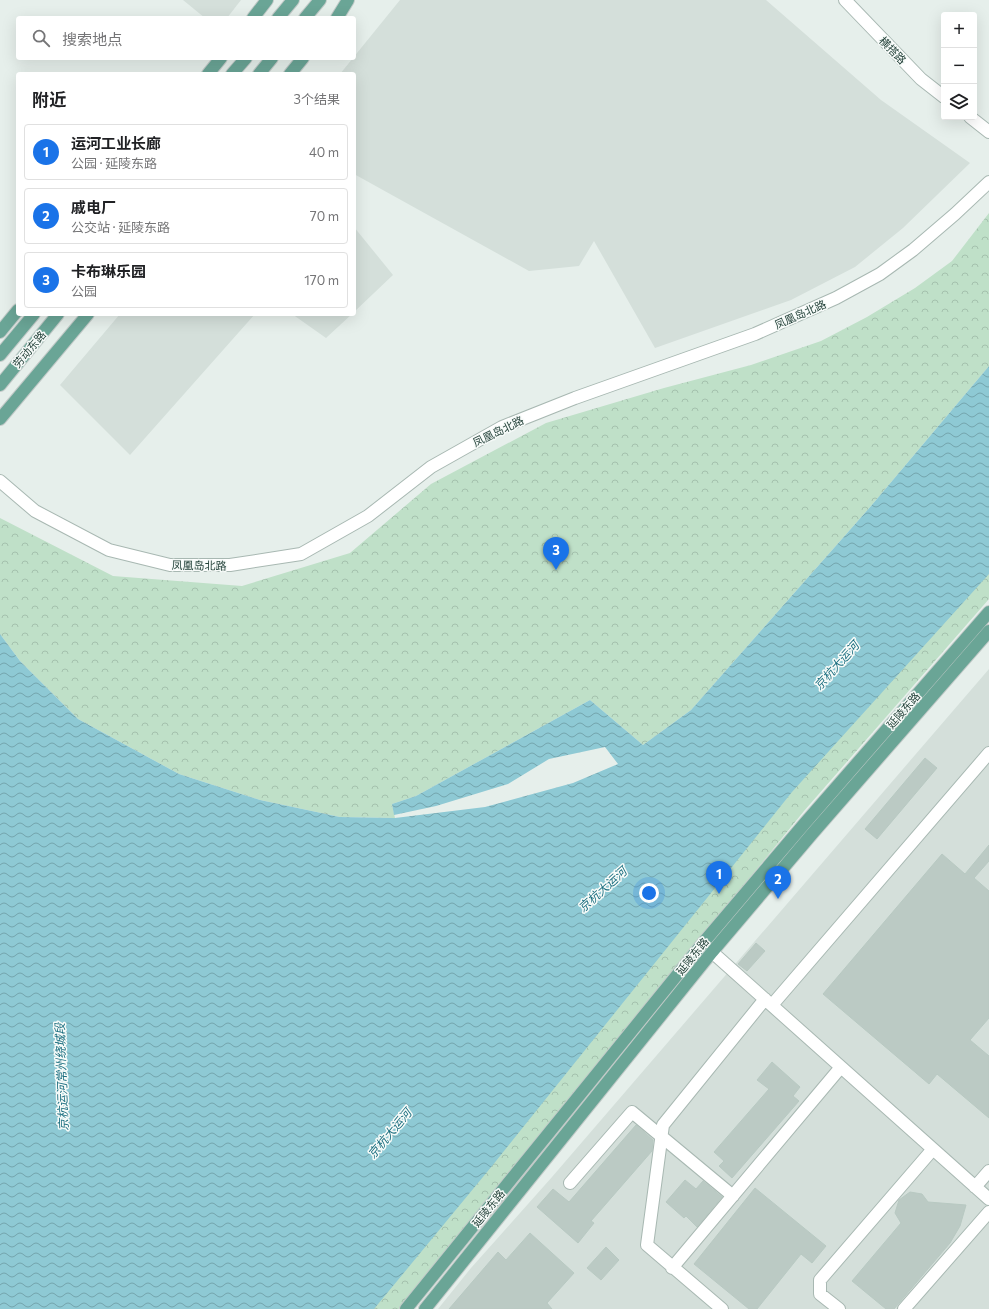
<!DOCTYPE html>
<html lang="zh">
<meta charset="utf-8">
<style>
body{margin:0;font-family:Commissioner,"Noto Sans SC",sans-serif;background:#f6f6f6;color:#202124}
.controls{position:absolute;right:12px;top:12px;display:grid;overflow:hidden;border-radius:4px;box-shadow:0 4px 16px #0002}
.controls button{width:36px;height:36px;display:grid;place-items:center;padding:0;border:0;border-bottom:1px solid #e0e0e0;background:#fff;color:#202124;font:20px sans-serif}
.you{position:absolute;left:649px;top:893px;width:14px;height:14px;margin:-10px;border:3px solid #fff;border-radius:50%;background:#1a73e8;box-shadow:0 0 0 6px #1a73e833}
.badge{display:grid;place-items:center;width:26px;height:26px;border-radius:50%;background:#1a73e8;color:#fff;font-size:13px;font-weight:700}
.pin{position:absolute;translate:-50% -33px;filter:drop-shadow(0 1px 2px #0008)}
.pin::after{content:'';position:absolute;top:21px;width:14px;height:12px;background:inherit;clip-path:polygon(0 0,100% 0,50% 100%)}
.list{margin:0;padding:0;list-style:none}
h2{display:flex;justify-content:space-between;align-items:center;height:52px;margin:0;padding:0 16px;font-size:17px}
h2 small{font-size:13px;font-weight:400;color:#757577}
.list li{display:grid;grid-template-columns:26px 1fr auto;gap:12px;align-items:center;box-sizing:border-box;height:56px;margin:0 8px 8px;padding:0 8px;border:1px solid #e0e0e0;border-radius:4px}
.list b{display:block;font-size:15px;white-space:nowrap}
.list p{margin:0;font-size:13px;white-space:nowrap;color:#757577}
.list em{font-size:13px;font-style:normal;color:#757577}
.icon{flex:none;width:22px;height:22px;fill:none;stroke:currentColor;stroke-width:2;stroke-linecap:round;stroke-linejoin:round}
.map{position:relative;flex:none;width:989px;height:1309px;overflow:hidden}
.search{position:absolute;background:#fff;box-shadow:0 4px 16px #0002;left:16px;top:16px;width:340px;height:44px;display:flex;align-items:center;gap:10px;box-sizing:border-box;padding:0 14px;border-radius:4px;color:#757577;font-size:15px}
.panel{position:absolute;background:#fff;box-shadow:0 4px 16px #0002;left:16px;top:72px;width:340px;height:244px;border-radius:4px}
.map>svg:first-child{display:block}
</style>
<div class="map">
<svg width="989" height="1309" viewBox="0 0 989 1309">
<defs>
<pattern id="forest-crowns" width="20" height="18" patternUnits="userSpaceOnUse"><rect width="20" height="18" fill="#bfe0c8"/><path d="M2 6a3 3 0 1 1 6 0M12 15a3 3 0 1 1 6 0" fill="none" stroke="#a4c1ad"/></pattern>
<pattern id="water-waves" width="16" height="10" patternUnits="userSpaceOnUse"><rect width="16" height="10" fill="#8ec9d4"/><path d="M0 5q4-4 8 0t8 0" fill="none" stroke="#74a5ad"/></pattern>
</defs>
<rect width="100%" height="100%" fill="#e6efeb"/>
<path fill="#d4dfda" d="M183,0H241L227,18H205Z
M400,0H766L881,100L970,163L903,228L855,267L791,300L655,348L594,241L579,266L529,271L354,174V74H340Z
M354,227L393,275L354,312Z
M120,314H255L130,455L60,385Z
M292,314H352L326,338Z
M989,669V1309H438L471,1268L552,1177Z"/>
<path fill="url(#forest-crowns)" d="M989,213V366L871,506L691,710L643,745L590,700L416,796L392,804L395,818L340,817L260,800L179,774L78,719L20,661L0,634V518L113,576L242,586L350,553L431,484L546,423L664,388L751,365L821,341L867,317L915,288L952,261Z
M989,567V599L804,811L399,1309H355L783,798Z"/>
<path fill="url(#water-waves)" d="M989,366V574L792,792L492,1166L374,1309H0V634L20,661L78,719L179,774L260,800L340,817L395,818L485,807L573,783L618,764L605,747L549,759L508,784L436,806L394,815L392,804L416,796L590,700L643,745L691,710L871,506Z"/>
<path fill="#bbcac4" stroke="#b8c9c2" d="M925,758L937,768L877,839L865,829Z
M989,845V861L974,878L989,891V1018L970,1040L989,1056V1118L937,1074L929,1084L823,994L942,854L965,874Z
M756,943L765,951L747,971L738,964Z
M772,1062L800,1087L793,1096L799,1101L732,1178L719,1166L724,1161L714,1152L769,1089L757,1080Z
M636,1125L653,1140L652,1151L591,1221L594,1223L578,1243L537,1207L553,1189L569,1202Z
M685,1180L696,1189L703,1181L722,1197L697,1227L686,1216L684,1218L666,1202Z
M755,1188L826,1246L812,1263L801,1254L757,1309H749L694,1264Z
M910,1192L922,1194L928,1202L966,1205L960,1226L950,1243L894,1309H886L852,1281L901,1223L895,1213L899,1200Z
M530,1233L574,1273L547,1303L552,1309H449L498,1252L506,1260Z
M606,1247L619,1260L601,1280L587,1268Z"/>
<g fill="none" stroke-linecap="round" stroke-linejoin="round">
<g stroke="#a8b8b2" stroke-width="14">
<path id="minor" d="M845,0L921,79L944,97
M970,117L989,132
M0,481L35,511L109,550L170,565H230L301,554L368,516L431,467L502,427L575,398L755,334L836,298L880,274L913,250L955,214L989,182
M712,952L989,1199
M772,1005L989,753
M570,1183L632,1112L733,1196
M975,1187L989,1171
M672,1268L841,1067
M722,1309L647,1245L663,1125L765,999
M839,1309L820,1294V1280L933,1149
M904,1309L989,1212"/>
</g>
<g stroke="#c2cac8" stroke-width="14">
<path id="major" d="M253,18L267,0
M278,18L293,0
M305,18L320,0
M337,18L348,0
M208,74L221,58
M232,74L246,58
M259,74L272,58
M290,74L303,58
M0,332L18,310
M0,355L34,314
M0,385L58,314
M0,419L88,314
M406,1309L703,943L805,823L989,612
M425,1309L712,952L812,834L989,631"/>
</g>
<use href="#minor" stroke="#fff" stroke-width="12"/>
<use href="#major" stroke="#6aa596" stroke-width="12"/>
</g>
<g text-anchor="middle" dominant-baseline="central" stroke-width="3" stroke-linejoin="round" paint-order="stroke">
<g font-size="11" fill="#24423a" stroke="#f7fbf9">
<text transform="translate(893 50) rotate(46)">横搭路</text>
<text transform="translate(800 314) rotate(-24)">凤凰岛北路</text>
<text transform="translate(29 349) rotate(-50)">劳动东路</text>
<text transform="translate(498 431) rotate(-26)">凤凰岛北路</text>
<text transform="translate(199 565) rotate(1)">凤凰岛北路</text>
<text transform="translate(903 710) rotate(-49)">延陵东路</text>
<text transform="translate(692 956) rotate(-51)">延陵东路</text>
<text transform="translate(488 1208) rotate(-51)">延陵东路</text>
</g>
<g font-size="12" font-style="italic" fill="#1c6f80" stroke="#f7fbf9">
<text transform="translate(836 665) rotate(-48)">京杭大运河</text>
<text transform="translate(602 889) rotate(-42)">京杭大运河</text>
<text transform="translate(61 1077) rotate(-92)">京杭运河常州绕城段</text>
<text transform="translate(389 1133) rotate(-50)">京杭大运河</text>
</g>
</g>
</svg>
<div class="controls">
<button>+</button>
<button>−</button>
<button><svg class="icon" aria-label="layers" viewBox="0 0 24 24"><path d="M12 4l9 5-9 5-9-5zM3 14l9 5 9-5"/></svg></button>
</div>
<div class="you"></div>
<div class="pin badge" style="left:719px;top:894px">1</div>
<div class="pin badge" style="left:778px;top:899px">2</div>
<div class="pin badge" style="left:556px;top:570px">3</div>
<div class="search"><svg class="icon" aria-label="search" viewBox="0 0 24 24"><circle cx="10" cy="10" r="6"/><path d="M15 15l6 6"/></svg>搜索地点</div>
<section class="panel">
<h2>附近<small>3个结果</small></h2>
<ul class="list">
<li><span class="badge">1</span><div><b>运河工业长廊</b><p>公园 · 延陵东路</p></div><em>40 m</em></li>
<li><span class="badge">2</span><div><b>戚电厂</b><p>公交站 · 延陵东路</p></div><em>70 m</em></li>
<li><span class="badge">3</span><div><b>卡布琳乐园</b><p>公园</p></div><em>170 m</em></li>
</ul>
</section>
</div>
